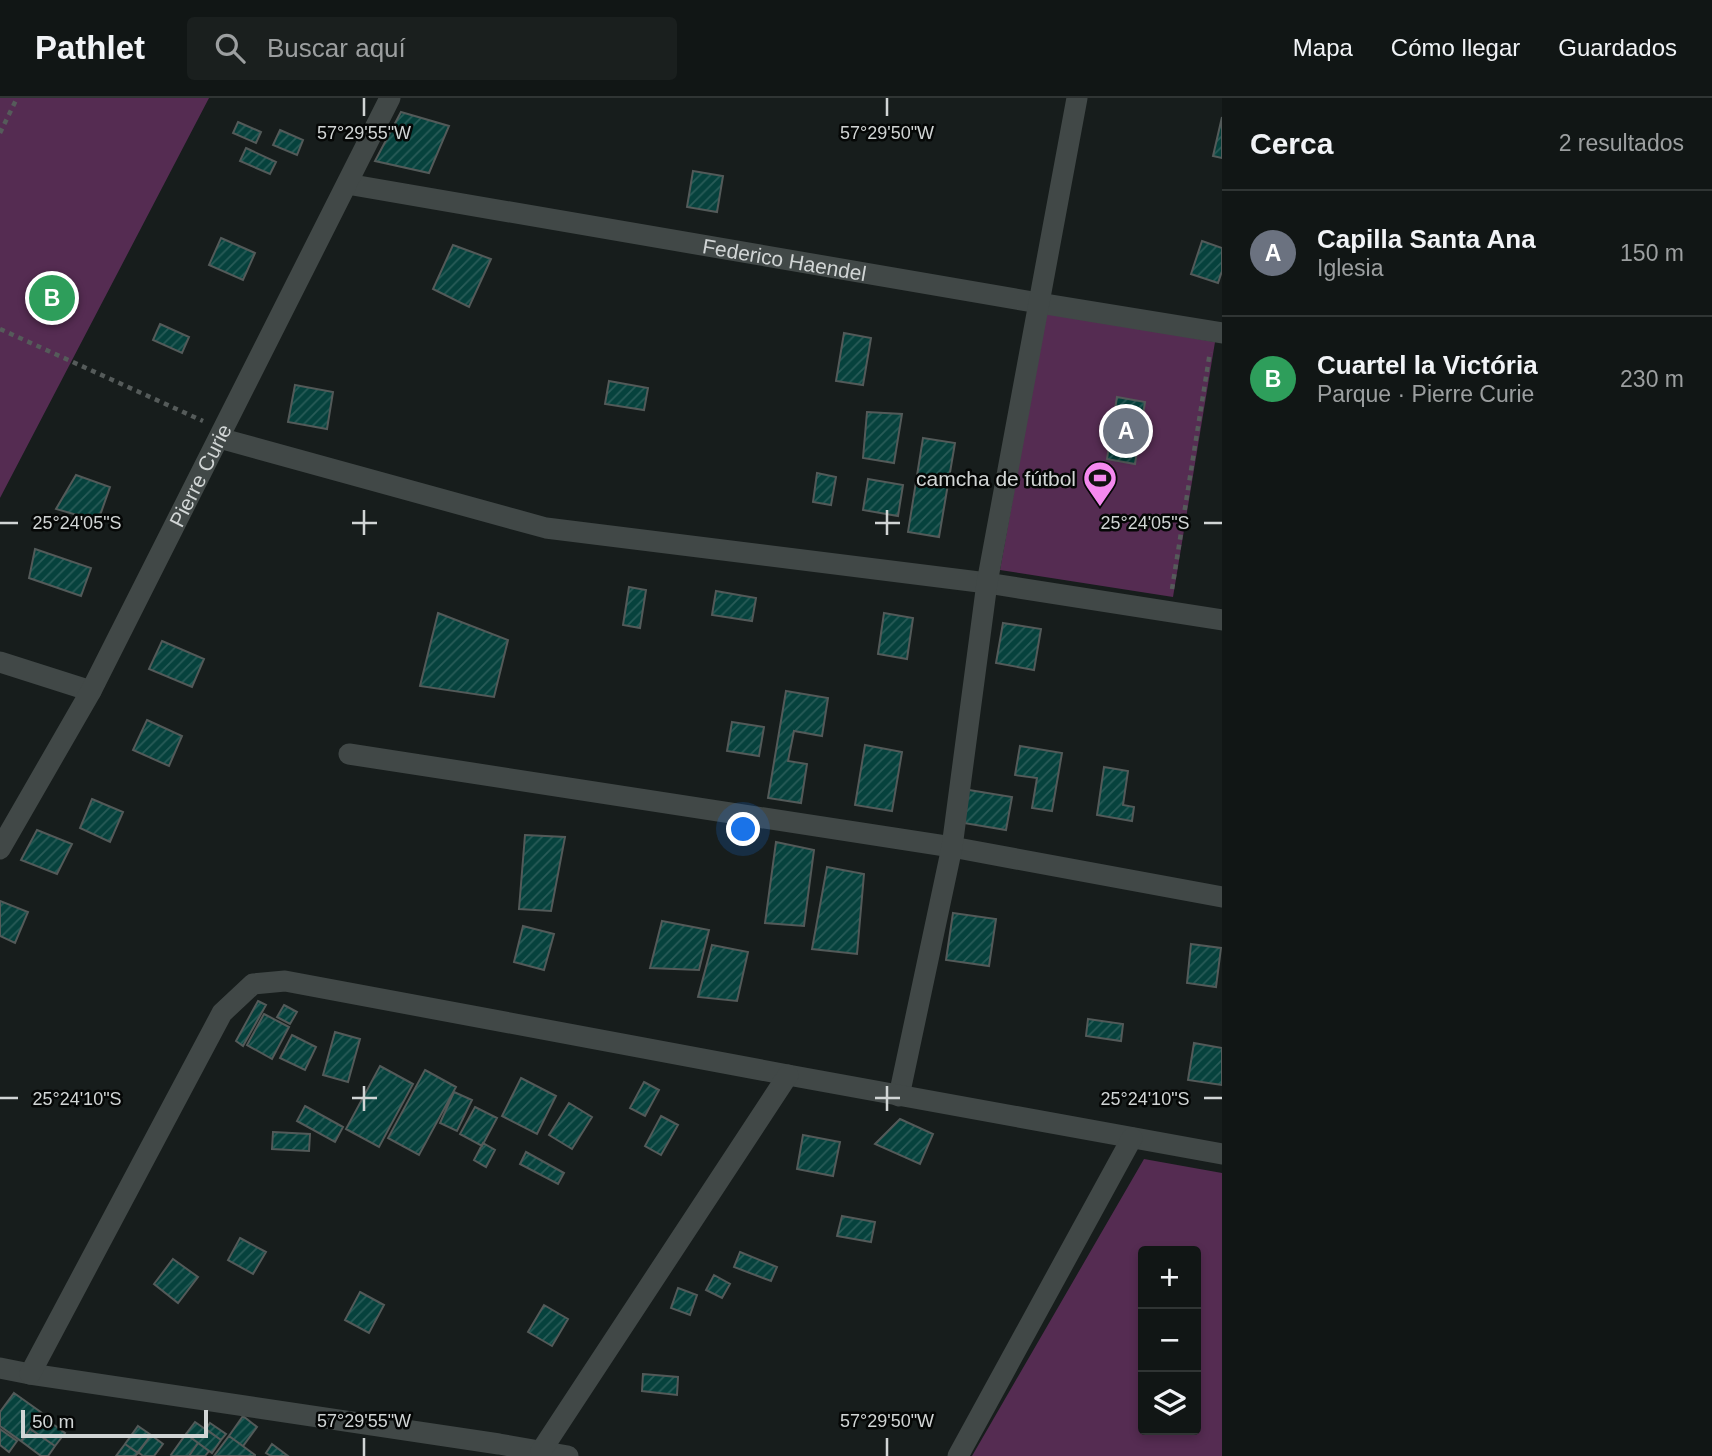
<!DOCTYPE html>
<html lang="es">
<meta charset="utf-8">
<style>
body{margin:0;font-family:Helvetica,sans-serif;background:#1a1f1e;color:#f1f3f6}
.controls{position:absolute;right:21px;bottom:21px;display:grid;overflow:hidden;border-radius:7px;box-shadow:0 4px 10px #0003}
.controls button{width:63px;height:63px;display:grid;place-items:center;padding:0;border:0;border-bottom:2px solid #303534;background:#111615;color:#f1f3f6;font:35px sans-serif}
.scale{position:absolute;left:21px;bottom:18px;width:187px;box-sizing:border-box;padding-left:7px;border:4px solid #d1d5d5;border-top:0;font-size:19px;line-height:24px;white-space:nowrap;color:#d1d5d5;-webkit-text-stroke:5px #050706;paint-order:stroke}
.you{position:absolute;left:744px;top:732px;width:24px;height:24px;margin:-18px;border:5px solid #fff;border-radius:50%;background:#1a73e8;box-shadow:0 0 0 10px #1a73e833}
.badge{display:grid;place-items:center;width:46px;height:46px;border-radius:50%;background:#0f766e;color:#fff;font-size:23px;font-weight:700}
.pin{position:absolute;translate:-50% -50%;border:4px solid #fff;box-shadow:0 2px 7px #0006}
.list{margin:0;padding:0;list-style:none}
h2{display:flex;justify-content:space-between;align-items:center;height:91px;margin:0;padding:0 28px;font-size:30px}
h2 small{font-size:23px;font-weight:400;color:#9c9fa0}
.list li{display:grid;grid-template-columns:46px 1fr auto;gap:21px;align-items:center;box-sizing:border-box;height:126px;padding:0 28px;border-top:2px solid #303534}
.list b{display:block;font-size:26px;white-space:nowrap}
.list p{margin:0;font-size:23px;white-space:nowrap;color:#9c9fa0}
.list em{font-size:23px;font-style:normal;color:#9c9fa0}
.icon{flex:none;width:38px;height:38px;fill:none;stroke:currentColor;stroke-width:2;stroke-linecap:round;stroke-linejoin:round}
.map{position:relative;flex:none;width:1222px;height:1358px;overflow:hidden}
header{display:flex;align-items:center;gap:42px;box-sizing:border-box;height:98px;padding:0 35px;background:#111615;border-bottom:2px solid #303534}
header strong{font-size:33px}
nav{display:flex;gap:38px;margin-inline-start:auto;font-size:24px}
.search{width:490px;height:63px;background:#1a1f1e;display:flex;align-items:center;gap:18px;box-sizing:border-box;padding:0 24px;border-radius:7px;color:#9c9fa0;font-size:26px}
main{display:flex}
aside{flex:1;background:#111615}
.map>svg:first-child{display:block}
</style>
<header>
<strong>Pathlet</strong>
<div class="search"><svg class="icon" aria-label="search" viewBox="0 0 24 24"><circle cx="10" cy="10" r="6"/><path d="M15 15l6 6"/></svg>Buscar aquí</div>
<nav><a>Mapa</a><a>Cómo llegar</a><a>Guardados</a></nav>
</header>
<main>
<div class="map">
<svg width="1222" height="1358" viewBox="0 0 1222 1358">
<defs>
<pattern id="building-hatch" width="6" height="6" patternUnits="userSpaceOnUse" patternTransform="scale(1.75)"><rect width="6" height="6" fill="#06423d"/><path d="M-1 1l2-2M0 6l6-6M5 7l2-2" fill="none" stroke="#295c58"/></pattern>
</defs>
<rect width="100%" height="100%" fill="#171d1c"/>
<path fill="#552c52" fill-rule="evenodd" d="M0,0H209L0,400Z
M1046,214L1215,244L1173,499L1000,472Z
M1144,1061L1222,1075V1358H972ZM1143,1153H1196V1332H1143Z"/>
<path fill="url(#building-hatch)" stroke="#535a59" stroke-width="2" d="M401,14L449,28L429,75L375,63Z
M1222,19V60L1213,58Z
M238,24L261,34L256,45L233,35Z
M280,32L303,42L297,57L273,47Z
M246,50L276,64L270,76L240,63Z
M693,73L723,78L717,114L687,109Z
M221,140L255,155L243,182L209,167Z
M1202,143L1222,150V173L1218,185L1191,176Z
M453,147L491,161L469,209L433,191Z
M160,226L189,239L182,255L153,242Z
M844,235L871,240L863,287L836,283Z
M609,283L648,290L644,312L605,306Z
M295,287L333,294L327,331L288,324Z
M1117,299L1145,304L1135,366L1107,361Z
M867,314L902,316L894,365L863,360Z
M923,340L955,345L939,439L908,434Z
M817,375L836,379L831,407L813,404Z
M76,377L110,389L98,423L56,411Z
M868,381L903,387L898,418L863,412Z
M35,451L91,470L81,498L29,480Z
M629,489L646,492L640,530L623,527Z
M716,493L756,500L752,523L712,517Z
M438,515L508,542L494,599L420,588Z
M884,515L913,520L907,561L878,556Z
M1003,525L1041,531L1034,572L996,565Z
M162,543L204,561L192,589L149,571Z
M786,593L828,600L822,638L794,633L788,663L807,666L801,705L768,700Z
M147,622L182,638L169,668L133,652Z
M732,624L764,629L759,658L727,653Z
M865,647L902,654L892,713L855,707Z
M1020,648L1062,655L1052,713L1032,710L1037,680L1015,677Z
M1104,669L1128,673L1123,707L1134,709L1132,723L1097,717Z
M963,691L1012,699L1006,732L958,724Z
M92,701L123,714L110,744L80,730Z
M37,732L72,746L57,776L21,762Z
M525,737L565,739L551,813L519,811Z
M776,744L814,752L804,828L765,825Z
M827,769L864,776L857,856L812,851Z
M0,803L28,814L15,845L0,838Z
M953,815L996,821L989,868L946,862Z
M662,823L709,832L699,872L650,870Z
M523,828L554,836L544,872L514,864Z
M1191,846L1221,850L1216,889L1187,885Z
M712,847L748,854L737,903L698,899Z
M258,903L266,907L243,948L236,943Z
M284,907L297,914L290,926L277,919Z
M264,916L289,929L272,961L247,947Z
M1088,921L1123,926L1121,943L1086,938Z
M335,934L360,941L348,984L323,977Z
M292,937L316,949L305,972L280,960Z
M1194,945L1222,950V987L1188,982Z
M380,968L413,986L379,1049L346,1031Z
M425,972L456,989L419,1057L388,1040Z
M521,980L556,998L537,1036L502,1018Z
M644,984L659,992L645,1018L630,1010Z
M454,994L472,1002L457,1033L440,1025Z
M569,1005L592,1019L572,1051L549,1037Z
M305,1008L343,1029L335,1044L297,1023Z
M475,1009L497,1020L482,1048L460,1036Z
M661,1018L678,1027L661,1057L645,1048Z
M900,1021L933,1036L920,1066L875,1046Z
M273,1034L310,1036L309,1053L272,1051Z
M803,1037L840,1044L833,1078L797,1071Z
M483,1045L495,1052L486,1069L474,1062Z
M526,1054L564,1075L558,1086L520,1066Z
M842,1118L875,1124L871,1144L837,1138Z
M240,1140L266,1154L253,1176L228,1162Z
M740,1154L777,1169L771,1183L734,1169Z
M173,1161L198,1179L178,1205L154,1186Z
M714,1177L730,1186L722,1200L706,1192Z
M678,1190L697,1197L690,1217L671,1210Z
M360,1194L384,1207L369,1235L345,1222Z
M544,1207L568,1221L552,1248L528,1234Z
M643,1276L678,1279L677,1297L642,1293Z
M14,1295L42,1315L21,1343L0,1328V1314Z
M42,1318L65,1335L55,1348L32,1332Z
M243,1318L257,1329L243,1348L229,1338Z
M195,1324L221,1342L212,1355L186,1336Z
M210,1325L226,1336L221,1342L206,1331Z
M138,1328L151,1337L138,1355L125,1346Z
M0,1331L17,1343L9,1354L0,1347Z
M30,1331L55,1348L48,1358H41L21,1343Z
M186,1336L198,1345L189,1358H172L171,1357Z
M151,1337L163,1346L154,1358H143L138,1354Z
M229,1338L255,1357V1358H214Z
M198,1345L209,1353L205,1358H189Z
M125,1346L138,1355L135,1358H116Z
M272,1346L288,1358H271L266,1355Z"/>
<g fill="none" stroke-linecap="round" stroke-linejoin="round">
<path stroke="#555b5a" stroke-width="4.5" stroke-dasharray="5 5" stroke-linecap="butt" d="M0,35L17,0
M0,231L203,323
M1172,491L1210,254"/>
<g stroke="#414847" stroke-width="21">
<path id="s1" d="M347,86L1039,205L1222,235"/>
<path d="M219,340L546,430L987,485L1222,522"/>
<path d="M0,564L91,593"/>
<path d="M349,656L952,749L1222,799"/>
<path id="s2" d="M0,751L91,593L390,0"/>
<path d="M899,998L952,749L987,485L1077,0"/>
<path d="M0,1270L30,1276L499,1346L568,1358"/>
<path d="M30,1276L222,915L253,886L285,883L788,977L1222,1056"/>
<path d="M541,1353L788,977"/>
<path d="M958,1358L1132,1040"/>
</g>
</g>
<path fill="none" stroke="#d1d5d5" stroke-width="2.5" d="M364,0V18M887,0V18M364,412V437M887,412V437M0,425H18M352,425H377M875,425H900M1204,425H1222M364,988V1013M887,988V1013M0,1000H18M352,1000H377M875,1000H900M1204,1000H1222M364,1340V1358M887,1340V1358"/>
<defs>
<g id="stadium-pin" transform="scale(1.75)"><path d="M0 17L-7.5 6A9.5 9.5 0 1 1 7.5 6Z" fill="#f589ef" stroke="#050706"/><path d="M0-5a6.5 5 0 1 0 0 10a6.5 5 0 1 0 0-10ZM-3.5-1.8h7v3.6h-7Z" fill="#111"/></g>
</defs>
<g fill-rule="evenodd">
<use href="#stadium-pin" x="1100" y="380"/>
</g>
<g text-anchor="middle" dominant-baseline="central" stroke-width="5" stroke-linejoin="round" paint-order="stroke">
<g font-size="21" fill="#d1d5d5" stroke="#050706">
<text stroke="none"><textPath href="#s1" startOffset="444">Federico Haendel</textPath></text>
<text stroke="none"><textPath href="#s2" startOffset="424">Pierre Curie</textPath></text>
</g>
<g font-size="21" fill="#d1d5d5" stroke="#050706" text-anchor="end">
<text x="1076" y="380">camcha de fútbol</text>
</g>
</g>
<g font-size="18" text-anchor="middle" fill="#d1d5d5" stroke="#050706" stroke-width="5" stroke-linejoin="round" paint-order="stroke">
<text x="364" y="41">57°29'55"W</text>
<text x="887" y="41">57°29'50"W</text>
<text x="77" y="431">25°24'05"S</text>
<text x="1145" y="431">25°24'05"S</text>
<text x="77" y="1007">25°24'10"S</text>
<text x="1145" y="1007">25°24'10"S</text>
<text x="364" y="1329">57°29'55"W</text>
<text x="887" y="1329">57°29'50"W</text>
</g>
</svg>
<div class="controls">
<button>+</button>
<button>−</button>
<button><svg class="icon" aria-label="layers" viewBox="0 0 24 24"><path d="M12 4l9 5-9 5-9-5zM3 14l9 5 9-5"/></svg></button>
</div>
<div class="scale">50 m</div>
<div class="you"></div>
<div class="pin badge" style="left:1126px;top:333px;background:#6b7280">A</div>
<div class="pin badge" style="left:52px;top:200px;background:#2e9e5b">B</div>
</div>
<aside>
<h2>Cerca<small>2 resultados</small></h2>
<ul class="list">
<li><span class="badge" style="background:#6b7280">A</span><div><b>Capilla Santa Ana</b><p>Iglesia</p></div><em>150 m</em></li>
<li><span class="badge" style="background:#2e9e5b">B</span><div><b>Cuartel la Victória</b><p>Parque · Pierre Curie</p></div><em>230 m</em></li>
</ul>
</aside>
</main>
